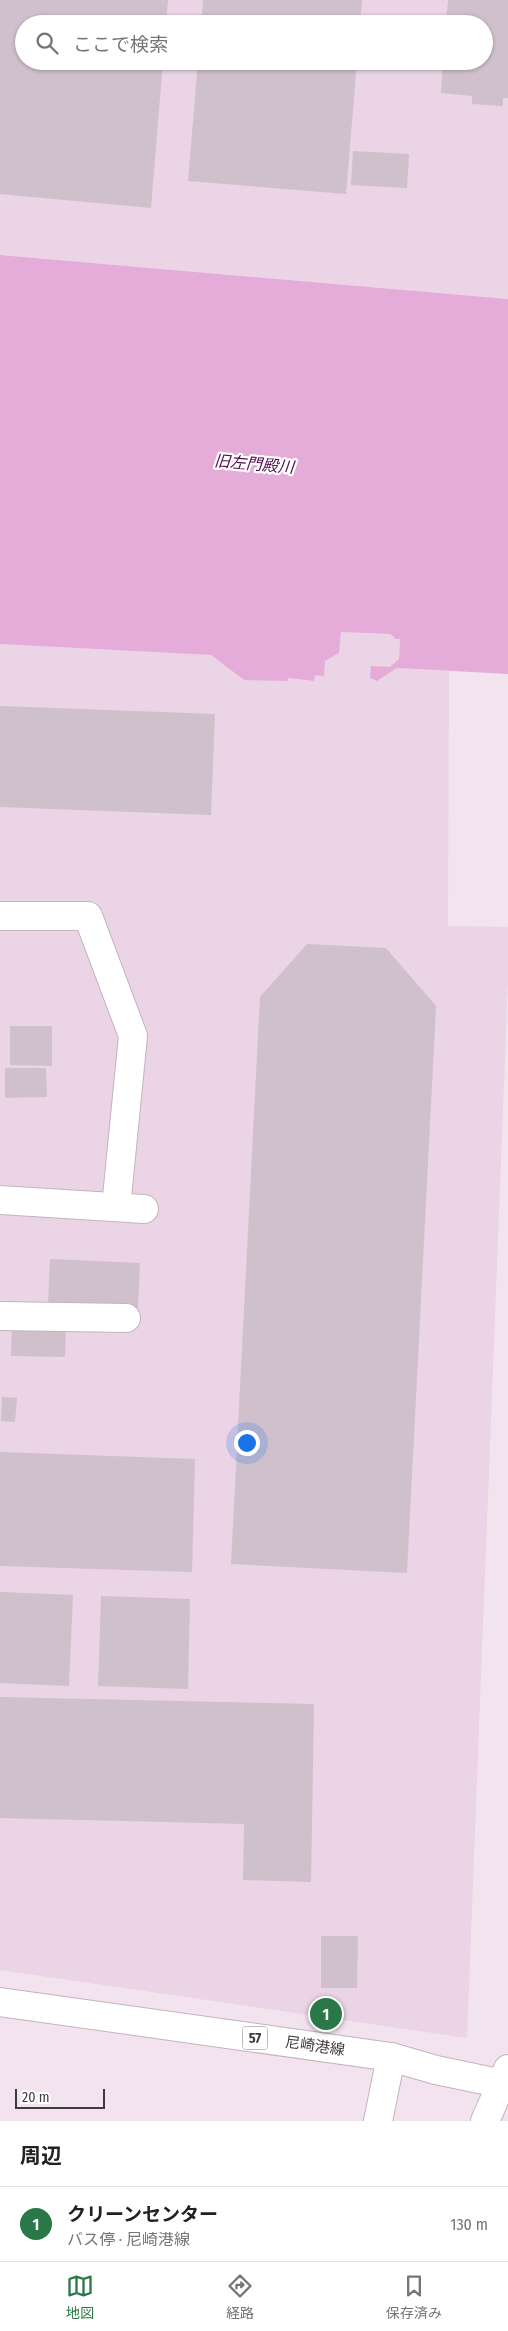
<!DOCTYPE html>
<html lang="ja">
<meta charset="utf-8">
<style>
body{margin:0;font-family:"Fira Sans Condensed","Noto Sans JP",sans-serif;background:#f2f2f2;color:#202124}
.scale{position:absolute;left:15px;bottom:12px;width:90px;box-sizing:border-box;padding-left:5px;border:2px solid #403a3f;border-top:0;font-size:14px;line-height:18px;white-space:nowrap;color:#403a3f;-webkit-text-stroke:4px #fff;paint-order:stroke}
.you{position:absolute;left:246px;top:1442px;width:18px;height:18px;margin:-12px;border:4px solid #fff;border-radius:50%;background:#1a73e8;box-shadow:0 0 0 8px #1a73e833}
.badge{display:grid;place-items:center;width:32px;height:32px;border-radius:50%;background:#2a7848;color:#fff;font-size:16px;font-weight:700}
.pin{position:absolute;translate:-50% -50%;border:2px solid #fff;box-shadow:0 1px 5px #0006}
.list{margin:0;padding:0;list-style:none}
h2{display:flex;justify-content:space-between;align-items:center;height:65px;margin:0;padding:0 20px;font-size:21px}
h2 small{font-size:16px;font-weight:400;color:#757577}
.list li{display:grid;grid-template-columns:32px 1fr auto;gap:15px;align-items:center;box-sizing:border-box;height:75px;padding:0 20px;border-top:1px solid #e0e0e0}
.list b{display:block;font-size:19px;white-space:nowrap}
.list p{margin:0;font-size:16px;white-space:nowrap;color:#757577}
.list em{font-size:16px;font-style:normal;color:#757577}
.icon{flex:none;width:28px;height:28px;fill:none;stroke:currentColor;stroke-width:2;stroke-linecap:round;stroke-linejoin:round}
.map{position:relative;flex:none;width:508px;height:2121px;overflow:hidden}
.search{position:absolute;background:#fff;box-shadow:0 1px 4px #0004;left:15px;right:15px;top:15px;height:55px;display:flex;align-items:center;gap:12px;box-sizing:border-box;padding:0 18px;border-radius:28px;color:#757577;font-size:19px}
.sheet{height:140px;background:#fff}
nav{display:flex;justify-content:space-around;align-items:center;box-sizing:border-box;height:70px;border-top:1px solid #e0e0e0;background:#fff;font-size:14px;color:#757577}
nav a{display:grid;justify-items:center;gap:2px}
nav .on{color:#2a7848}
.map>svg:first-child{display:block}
</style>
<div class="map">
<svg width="508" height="2121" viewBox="0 0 508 2121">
<rect width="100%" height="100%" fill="#f3e3ef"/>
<path fill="#ead4e5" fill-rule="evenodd" d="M0,0H508V299L0,255ZM24,24H484V61H24Z
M341,632L390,634L396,639L400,638L399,659L377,681L397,668L449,671L448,926L508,927V980L467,2038L0,1970V644L211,655L244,680L287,678L314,681L315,675L325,661L339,653Z"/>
<path fill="#e5acda" d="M0,255L508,299V674L397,668L377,681L370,678L371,666L390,667L399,659L400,639H396L390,634L341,632L339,653L325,661L324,676L315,675L314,681L288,678L287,681L244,680L211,655L0,644Z"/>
<path fill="#cfc0cc" d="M0,0H168L166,24H24V61H163L151,208L0,194Z
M203,0H362L360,24H201Z
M448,0H508V98H503V106L472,104V96L441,93L443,61H484V24H446Z
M198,61H357L346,194L188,181Z
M353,151L409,154L407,188L351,185Z
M0,706L215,714L211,815L0,807Z
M307,944L386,948L436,1006L407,1573L231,1564L260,997Z
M10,1026H52V1066L10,1065Z
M5,1068H46L47,1097L5,1098Z
M50,1259L140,1263L138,1308L48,1304Z
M12,1324L66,1325L65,1357L11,1356Z
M2,1397L17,1398L15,1422L1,1421Z
M0,1452L195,1459L192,1572L0,1566Z
M0,1592L73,1595L69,1686L0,1683Z
M101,1596L190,1599L188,1689L98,1686Z
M0,1697L314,1704L311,1882L243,1880L244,1824L0,1818Z
M321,1936H358L357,1988H321Z"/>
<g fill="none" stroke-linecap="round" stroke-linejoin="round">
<g stroke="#c3b3bf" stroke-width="30">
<path id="minor" d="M0,916H88L133,1036L116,1207
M0,1200L144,1209
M0,1316L126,1318
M378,2121L391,2057
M485,2121L508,2069"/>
</g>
<g stroke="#c3b3bf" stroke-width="30">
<path id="major" d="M0,2002L391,2057L436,2070L508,2085"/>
</g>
<use href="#minor" stroke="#fff" stroke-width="28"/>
<use href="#major" stroke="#fff" stroke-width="28"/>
</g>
<g text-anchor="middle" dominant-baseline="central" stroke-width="4.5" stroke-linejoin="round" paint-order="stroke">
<rect fill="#fff" stroke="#797579" stroke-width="1" x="242.5" y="2026.5" width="25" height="23" rx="4"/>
<g font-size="14" font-weight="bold" fill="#403a3f">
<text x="255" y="2038">57</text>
</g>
<g font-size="15" fill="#403a3f" stroke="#fff">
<text transform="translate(315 2046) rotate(8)">尼崎港線</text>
</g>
<g font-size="16" font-style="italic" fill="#510f4a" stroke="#fff">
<text transform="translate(254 464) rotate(5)">旧左門殿川</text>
</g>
</g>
</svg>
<div class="scale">20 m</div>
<div class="you"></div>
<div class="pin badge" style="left:326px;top:2014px">1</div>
<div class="search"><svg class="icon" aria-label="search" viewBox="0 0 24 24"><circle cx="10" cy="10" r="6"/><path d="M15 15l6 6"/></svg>ここで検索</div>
</div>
<section class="sheet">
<h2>周辺<small></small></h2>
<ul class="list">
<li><span class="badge">1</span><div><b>クリーンセンター</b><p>バス停 · 尼崎港線</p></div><em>130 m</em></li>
</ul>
</section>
<nav>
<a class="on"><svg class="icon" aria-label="map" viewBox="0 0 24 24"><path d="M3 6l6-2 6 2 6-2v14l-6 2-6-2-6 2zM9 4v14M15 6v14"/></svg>地図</a>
<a><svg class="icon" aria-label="directions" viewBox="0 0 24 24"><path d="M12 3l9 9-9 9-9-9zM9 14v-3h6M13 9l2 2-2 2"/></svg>経路</a>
<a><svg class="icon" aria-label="saved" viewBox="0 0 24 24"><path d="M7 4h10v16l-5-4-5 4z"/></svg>保存済み</a>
</nav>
